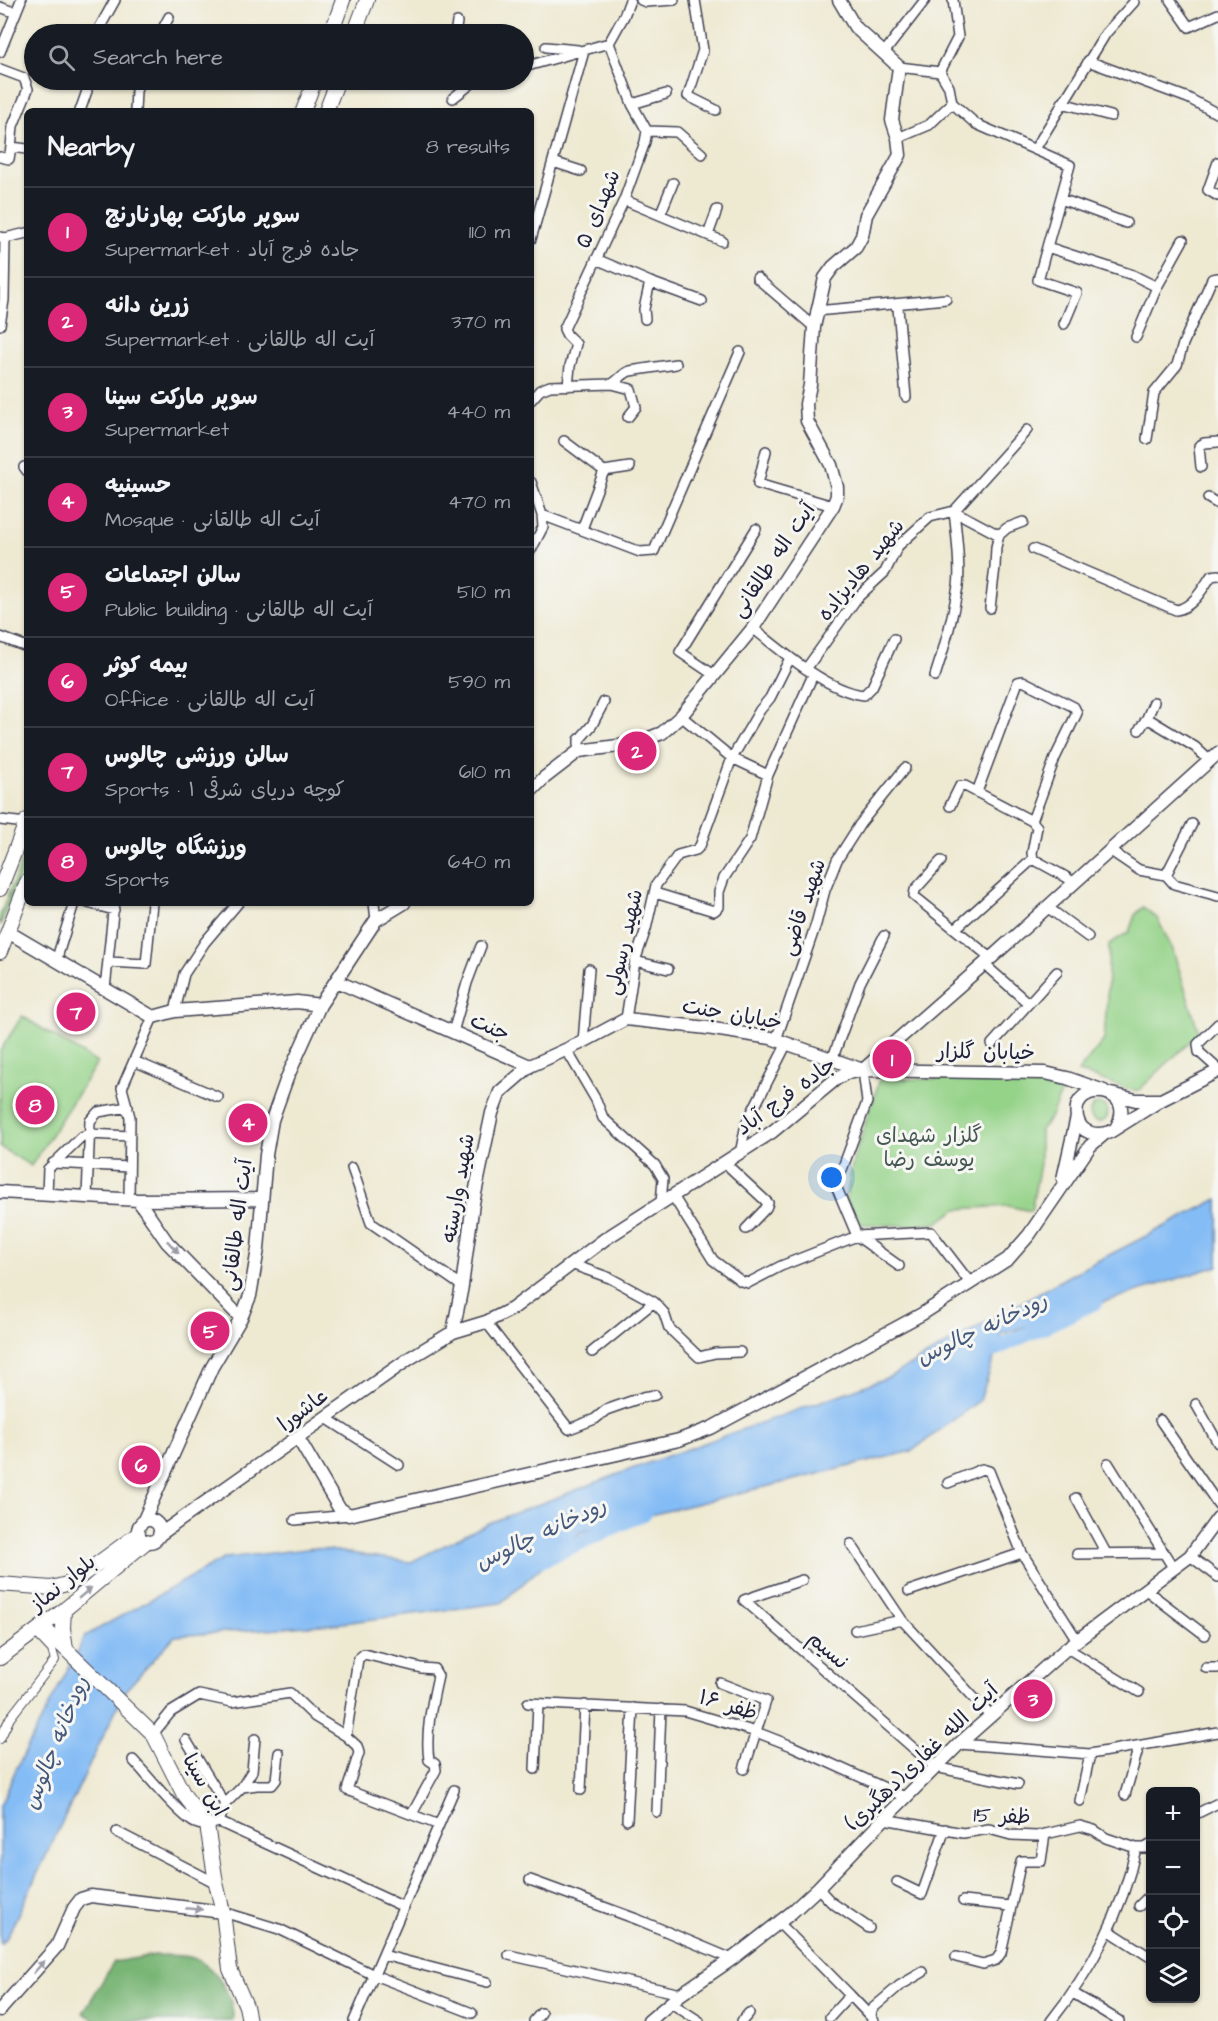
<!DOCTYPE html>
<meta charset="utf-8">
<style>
body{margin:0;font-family:"Architects Daughter","Playpen Sans Arabic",sans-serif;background:#242831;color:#f1f3f6}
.controls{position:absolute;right:18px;bottom:18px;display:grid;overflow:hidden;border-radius:9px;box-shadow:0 2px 4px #0004}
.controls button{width:54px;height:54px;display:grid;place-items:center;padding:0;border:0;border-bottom:2px solid #363941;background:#171b24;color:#f1f3f6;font:30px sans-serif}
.you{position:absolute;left:832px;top:1178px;width:21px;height:21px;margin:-15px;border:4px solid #fff;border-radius:50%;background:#1a73e8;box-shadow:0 0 0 9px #1a73e833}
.badge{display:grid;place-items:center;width:39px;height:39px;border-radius:50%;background:#db2777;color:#fff;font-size:20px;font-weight:700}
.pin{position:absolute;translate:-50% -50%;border:3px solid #fff;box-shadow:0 2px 6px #0006}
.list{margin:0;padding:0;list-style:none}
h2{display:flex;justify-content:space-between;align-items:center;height:78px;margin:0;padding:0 24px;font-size:26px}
h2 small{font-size:20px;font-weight:400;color:#9ea1a6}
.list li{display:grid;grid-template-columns:39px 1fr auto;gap:18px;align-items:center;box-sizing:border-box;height:90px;padding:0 24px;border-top:2px solid #363941}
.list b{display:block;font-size:22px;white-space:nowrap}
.list p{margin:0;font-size:20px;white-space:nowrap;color:#9ea1a6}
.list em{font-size:20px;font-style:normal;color:#9ea1a6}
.icon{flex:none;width:33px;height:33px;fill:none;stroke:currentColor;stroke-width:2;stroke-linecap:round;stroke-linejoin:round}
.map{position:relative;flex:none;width:1218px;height:2021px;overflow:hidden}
.search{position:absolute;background:#171b24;box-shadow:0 2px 4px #0004;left:24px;top:24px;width:510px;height:66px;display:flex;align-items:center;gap:15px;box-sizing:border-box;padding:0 21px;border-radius:33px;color:#9ea1a6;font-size:22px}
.panel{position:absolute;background:#171b24;box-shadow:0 2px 4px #0004;left:24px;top:108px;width:510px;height:798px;border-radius:9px}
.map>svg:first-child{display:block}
</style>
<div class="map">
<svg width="1218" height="2021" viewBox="0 0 1218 2021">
<rect width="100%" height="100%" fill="#f6f6f2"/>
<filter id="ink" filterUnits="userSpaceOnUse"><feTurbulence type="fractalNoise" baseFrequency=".0167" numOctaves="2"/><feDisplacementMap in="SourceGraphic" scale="12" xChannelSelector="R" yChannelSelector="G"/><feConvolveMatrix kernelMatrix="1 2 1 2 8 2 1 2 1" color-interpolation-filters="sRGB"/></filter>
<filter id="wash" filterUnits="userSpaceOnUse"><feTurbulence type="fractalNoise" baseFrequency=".008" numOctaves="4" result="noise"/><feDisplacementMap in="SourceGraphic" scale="24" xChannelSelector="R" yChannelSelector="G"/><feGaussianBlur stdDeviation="1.35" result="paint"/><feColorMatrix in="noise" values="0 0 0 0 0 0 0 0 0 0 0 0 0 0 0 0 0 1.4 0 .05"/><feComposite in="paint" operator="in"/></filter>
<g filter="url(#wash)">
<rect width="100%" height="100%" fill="#eee9d1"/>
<path fill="#95d389" stroke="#5c7a62" stroke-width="1.5" d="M27,847V857L0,926V916Z
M1143,907L1157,918L1173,950L1199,1033L1137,1092L1078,1072L1104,1040L1107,999L1109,944L1129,932L1135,915Z
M22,1016L97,1063L31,1166L0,1147V1051Z
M880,1079L1059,1080L1064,1087L1050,1118L1040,1130V1164L1031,1211L1008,1206L957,1209L937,1223L915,1226L861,1224L846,1201L853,1161Z
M1090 1113a9 9 0 1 1 18 0a9 9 0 1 1-18 0Z"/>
<path fill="#78b575" stroke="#4d6c58" stroke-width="1.5" d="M155,1955C166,1956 182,1954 193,1958C215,1966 235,1997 233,2021H97L83,2013L114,1962Z"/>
<path fill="#84bcf5" stroke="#536f98" stroke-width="1.5" d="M1218,1199V1266L1002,1334L980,1400L912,1451L581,1532L501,1603L334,1624L175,1636L125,1691L7,1937L0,1944V1806L16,1769L85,1636L225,1558L315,1548L411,1562L489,1523L637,1467L889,1377L1074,1273Z"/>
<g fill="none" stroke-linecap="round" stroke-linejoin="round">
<path stroke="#84bcf5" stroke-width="15" d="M980,1356L1096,1302
M542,1560L645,1513"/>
</g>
</g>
<g filter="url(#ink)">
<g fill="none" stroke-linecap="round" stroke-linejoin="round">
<g stroke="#414052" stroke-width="10">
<path id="pedestrian" d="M0,1739L10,1718L55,1660L52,1650L36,1633"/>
</g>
<g stroke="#414052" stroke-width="12">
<path id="minor" d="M641,0L646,2L674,0
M695,0L703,50L688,96L716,110
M1170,0L1189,27L1218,14
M0,7L16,13
M96,34L115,0
M160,34L169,17
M455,34L457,22
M546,47L578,50
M0,52L21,0
M883,54L925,0
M1088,61L1188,98L1218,114
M524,67L609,43L624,16L630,0
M899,67L940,72
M0,69L24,78L28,89L13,126L11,147L27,149
M940,72L949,87L952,103L976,124L1070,165L1047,247L1133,275L1157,287L1183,240
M940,72L958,37L953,0
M453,98L476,80
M1062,103L1111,116
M632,104L666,94
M80,111L87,91L82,80
M135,111L136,91L139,80
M647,131L677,132L702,154
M898,138L929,125L952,103
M1035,149L1106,33L1134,2
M0,157L9,159L11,147
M553,162L581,171
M1218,162L1208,190L1218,196
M1061,199L1126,223
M624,200L722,241
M660,215L673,183
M708,235L717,210
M0,237L5,238L27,233
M531,239L584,51
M1047,247L1038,280L1077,293L1064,324
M596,259L650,282L702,301
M757,278L814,327
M893,304L946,299
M816,311L893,304L898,308L906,397
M645,319L644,309L650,282
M0,325L4,300L5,238
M1136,337L1157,287
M612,384L631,389L636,407L628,417
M568,386L570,366L576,344L567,335L564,329L624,200L645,142L647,131L632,104L609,43
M531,400L540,390L550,386L612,384C619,380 623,373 630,371L676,364
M1147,439L1154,393L1177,365L1183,344L1212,279L1218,278
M564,441L604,471L630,467
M766,451L758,484L833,506
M24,467L27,471
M1201,467L1199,446L1204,443L1218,442
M531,482L542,515L543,527L531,550
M1208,498L1218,504
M542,515L640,552L654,551L740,352
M582,529L604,471
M1033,549L1176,610C1192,608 1203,589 1211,576L1218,575
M990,608L995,567L996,547L999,535L1007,528L1023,522
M753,628C780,650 829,692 864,695L872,687L894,639
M0,637L27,647
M806,669L857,598L885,572L898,546L930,517L954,511L1027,430
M714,675L680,652L756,529
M935,676C945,646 953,617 958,586C961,567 956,531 954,511L999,535
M681,716L732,758L768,775
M1147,718L1154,702
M1139,730L1147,718L1195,747L1210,761
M579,751V740L592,725L604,702
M977,792L1018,682L1023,681L1074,707L1077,713L1055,758L1032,821
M950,806L960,786H965L1032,821L1037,827L1032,853L1033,859L1066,877L1074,883
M0,820L26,823
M1111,851L1139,870L1166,875L1174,884L1218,896
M941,861L915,890L914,896L991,958
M1166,875L1192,824
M655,893L714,911L719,907V892L724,878L750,839L768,775L813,675
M88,903L114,910
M374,903L376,920
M1047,907L1088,937
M955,929L1033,859
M56,961L74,903
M635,961L668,969
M108,962L146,964L152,903
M984,964L1028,1003
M105,989L114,903
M175,1011L184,974L205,942L238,903
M626,1019L635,961L646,929L656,885L678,855L696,850L700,846L732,758L760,710L770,698L790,658
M1218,1024L1198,1044L1199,1052L1218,1069
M453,1032L467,983L481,946
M776,1040L816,924L825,890L837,860L860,824L905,768
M583,1042L589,969
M992,1044L1057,972
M566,1049L596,1100L603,1118L655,1165L663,1179L661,1203
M832,1060L860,983L884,936
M134,1061L218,1097
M863,1070L867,1102L836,1186L857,1236L899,1266
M740,1154L746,1124L787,1043
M53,1163L129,1167
M725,1163L768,1203L766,1208L746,1229
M352,1168L371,1223L462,1286
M47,1194L48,1169L81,1137L89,1134L130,1136
M673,1196L713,1260L741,1281L748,1283L781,1266L857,1236L931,1232L971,1284
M87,1197L90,1121L98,1112L128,1107
M129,1200L130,1117L122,1088L153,1017
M571,1264L610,1278L654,1302L664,1313L669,1328L699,1357L715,1353L740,1352
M486,1322L569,1429L595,1419L606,1410L643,1397L655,1395
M592,1352L654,1302
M1196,1404L1218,1443
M326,1418L399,1465
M1160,1420L1218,1504
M1108,1463L1174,1569
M948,1483L982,1469L989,1471L1022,1553L1077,1640
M1076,1498L1106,1553
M295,1520L349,1515
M851,1544L902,1620L990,1715
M1077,1554L1164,1553
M1190,1556L1218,1577
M802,1580L744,1600L935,1767L1018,1784
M1146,1590L1205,1635
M909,1591L1022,1553
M855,1630L902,1620
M1067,1648L1139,1692
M1206,1668H1218
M720,1683L766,1701L744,1769
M528,1703L685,1711L756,1732L792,1746L905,1797
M153,1734L171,1712L199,1695L232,1702L290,1693L315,1717L346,1736
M186,1740L225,1804
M959,1744L1090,1754L1218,1732
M133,1760C146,1774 180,1816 195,1823C203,1827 211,1824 219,1822L404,1907
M535,1769L538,1704
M242,1787L257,1785H272L276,1780L279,1753
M581,1790L585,1705
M1125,1795L1139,1746
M1080,1801L1090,1754
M657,1812L661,1709
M412,1814L436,1770L435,1764L429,1760C425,1733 432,1703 438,1676L434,1669L421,1668L364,1654L358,1659L346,1736L357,1746L359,1753L347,1790L439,1825
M1196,1814L1218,1803
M884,1819L963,1833L989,1829L1011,1835L1037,1836L1080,1826L1094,1830L1106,1838L1136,1848H1145L1150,1845
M627,1820L633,1708
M219,1822L225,1804L242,1787L252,1771L255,1739
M117,1832L216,1883
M530,1880L639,1920L732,1959
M897,1882L922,1894L945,1829
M818,1888L831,1902L869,1928
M963,1901L1010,1906
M1139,1906L1150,1895
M223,1912L279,1929L374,1975L472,2013
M779,1923L850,1995L830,2017
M1108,1930L1150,1957
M383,1955L487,1982
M509,1955L681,1994
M956,1957L983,1964L996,1960L1001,1953L1021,1861H1041L1045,1834
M1073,1993L1119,2021
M850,1995L871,2017
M671,2003L699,2021
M354,2021L454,1790
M534,2021L541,2013
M742,2021L749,2013
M874,2021L871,2017L872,2009L899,1986L923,1972
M1051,2021C1091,1971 1123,1911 1136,1848"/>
</g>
<g stroke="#414052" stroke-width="15">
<path id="tertiary" d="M531,791L544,778L579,751L634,744L662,733L681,716L753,628L833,506L837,496V487L831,465L807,421L806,404L810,385L814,327L825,278L833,267L856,247L862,236L866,215L900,155L898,138L892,120L899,67L855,27L839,0
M8,932L153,1017L175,1011L297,1002L320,1005
M336,981L530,1066L583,1042L626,1019L707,1028L771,1038L863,1070L1045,1073L1067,1078L1104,1091
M1111,1094L1136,1100H1160
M1116,1128C1141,1086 1070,1078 1077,1117C1080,1133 1096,1137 1110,1132L1161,1100L1218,1071
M1063,1179L1077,1117
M0,1192L138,1200L262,1199
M138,1200L167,1242L241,1318
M453,1332L462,1286L473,1203L492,1113L500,1092L530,1066
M298,1438L339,1508L349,1515L679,1440L711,1428L922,1314L1008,1259L1029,1235L1090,1146L1103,1135
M138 1531a11 11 0 1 1 22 0a11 11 0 1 1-22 0Z
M143,1522L212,1367L241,1318L250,1296L258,1249L266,1155L272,1120L287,1078L320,1005L376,920L404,903
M159,1535L410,1358L453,1332L486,1322L512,1309L605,1239L772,1132L836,1079L846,1073L863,1070L991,958L1218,753
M0,2010L57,1946L74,1908L81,1899L91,1896L223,1912
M649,2021L681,1994L732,1959L791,1913L818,1888L884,1819L959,1744L1067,1648L1190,1556L1218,1518"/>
</g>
<g stroke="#414052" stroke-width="16">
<path id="secondary" d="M331,34L343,0
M354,34L367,0
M303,111L315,80
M326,111L338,80
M0,889L27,820
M0,952L27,882
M0,1584L51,1588L71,1583L138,1534
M64,1610L63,1628L66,1649
M43,1627L153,1734L184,1795L207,1825L216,1883L223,1912L230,1969L246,2006L249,2021
M0,1658L64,1610L146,1542"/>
</g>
<use href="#pedestrian" stroke="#fff" stroke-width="8"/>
<use href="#minor" stroke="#fff" stroke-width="9"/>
<use href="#tertiary" stroke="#fff" stroke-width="12"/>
<use href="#secondary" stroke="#fff" stroke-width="14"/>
</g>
<defs><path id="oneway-solid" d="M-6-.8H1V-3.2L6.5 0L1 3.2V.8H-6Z" transform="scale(1.5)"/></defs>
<g fill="#9c9ca7">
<use href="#oneway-solid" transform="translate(173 1247) rotate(47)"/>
<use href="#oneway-solid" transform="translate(85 1593) rotate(-40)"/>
<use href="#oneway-solid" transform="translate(194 1909) rotate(5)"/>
<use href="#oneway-solid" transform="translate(39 1967) rotate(-48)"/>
</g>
</g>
<g text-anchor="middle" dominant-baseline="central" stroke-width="6" stroke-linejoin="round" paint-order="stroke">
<g font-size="21" fill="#22223b" stroke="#f6f6f2">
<text transform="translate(598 209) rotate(-67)">شهدای ۵</text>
<text transform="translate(773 560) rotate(-56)">آیت اله طالقانی</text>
<text transform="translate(861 570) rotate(-51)">شهید هادیزاده</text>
<text transform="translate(803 907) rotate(-71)">شهید قاضی</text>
<text transform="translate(624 942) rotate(-77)">شهید رسولی</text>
<text transform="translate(732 1014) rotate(10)">خیابان جنت</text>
<text transform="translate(490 1027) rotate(24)">جنت</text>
<text transform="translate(986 1052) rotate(1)">خیابان گلزار</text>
<text transform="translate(786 1096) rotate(-36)">جاده فرج آباد</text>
<text transform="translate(458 1188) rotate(-80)">شهید وارسته</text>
<text transform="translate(237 1225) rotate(-83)">آیت اله طالقانی</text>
<text transform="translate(303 1410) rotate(-37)">عاشورا</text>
<text transform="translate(63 1583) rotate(-39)">بلوار نماز</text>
<text transform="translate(828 1650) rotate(41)">نسیم</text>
<text transform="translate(728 1705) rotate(17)">ظفر ۱۶</text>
<text transform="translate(922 1757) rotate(-44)">آیت الله غفاری(دهگیری)</text>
<text transform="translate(205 1785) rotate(60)">ابن سینا</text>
<text transform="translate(1002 1816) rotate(2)">ظفر 15</text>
</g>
<g font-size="21" fill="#445752" stroke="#f6f6f2">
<text x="929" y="1135">گلزار شهدای<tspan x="929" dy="24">یوسف رضا</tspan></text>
</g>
<g font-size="22" font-style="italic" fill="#44587c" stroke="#f6f6f2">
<text transform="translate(982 1329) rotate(-25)">رودخانه چالوس</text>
<text transform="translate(541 1534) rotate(-25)">رودخانه چالوس</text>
<text transform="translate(56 1743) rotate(-68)">رودخانه چالوس</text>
</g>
</g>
</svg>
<div class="controls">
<button>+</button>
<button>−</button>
<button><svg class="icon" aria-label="locate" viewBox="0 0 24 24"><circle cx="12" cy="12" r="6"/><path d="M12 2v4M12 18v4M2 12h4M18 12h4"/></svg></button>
<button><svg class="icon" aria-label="layers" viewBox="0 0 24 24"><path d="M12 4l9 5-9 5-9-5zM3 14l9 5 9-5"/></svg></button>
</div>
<div class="you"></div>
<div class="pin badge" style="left:892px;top:1059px">1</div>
<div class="pin badge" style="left:637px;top:751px">2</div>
<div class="pin badge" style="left:1033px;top:1699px">3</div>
<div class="pin badge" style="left:248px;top:1123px">4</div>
<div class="pin badge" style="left:210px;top:1331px">5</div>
<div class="pin badge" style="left:141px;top:1465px">6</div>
<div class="pin badge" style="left:76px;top:1012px">7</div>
<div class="pin badge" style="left:35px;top:1105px">8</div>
<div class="search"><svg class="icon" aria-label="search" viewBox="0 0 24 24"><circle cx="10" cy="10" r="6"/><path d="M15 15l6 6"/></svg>Search here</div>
<section class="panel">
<h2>Nearby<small>8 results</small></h2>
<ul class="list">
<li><span class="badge">1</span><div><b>سوپر مارکت بهارنارنج</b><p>Supermarket · جاده فرج آباد</p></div><em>110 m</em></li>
<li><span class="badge">2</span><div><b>زرین دانه</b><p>Supermarket · آیت اله طالقانی</p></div><em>370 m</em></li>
<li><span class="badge">3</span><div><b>سوپر مارکت سینا</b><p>Supermarket</p></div><em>440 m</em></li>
<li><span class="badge">4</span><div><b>حسینیه</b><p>Mosque · آیت اله طالقانی</p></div><em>470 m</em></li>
<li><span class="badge">5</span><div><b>سالن اجتماعات</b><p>Public building · آیت اله طالقانی</p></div><em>510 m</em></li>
<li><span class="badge">6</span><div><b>بیمه کوثر</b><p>Office · آیت اله طالقانی</p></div><em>590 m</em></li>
<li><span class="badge">7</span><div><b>سالن ورزشی چالوس</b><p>Sports · کوچه دریای شرقی ۱</p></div><em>610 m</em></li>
<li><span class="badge">8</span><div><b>ورزشگاه چالوس</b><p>Sports</p></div><em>640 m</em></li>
</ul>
</section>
</div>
